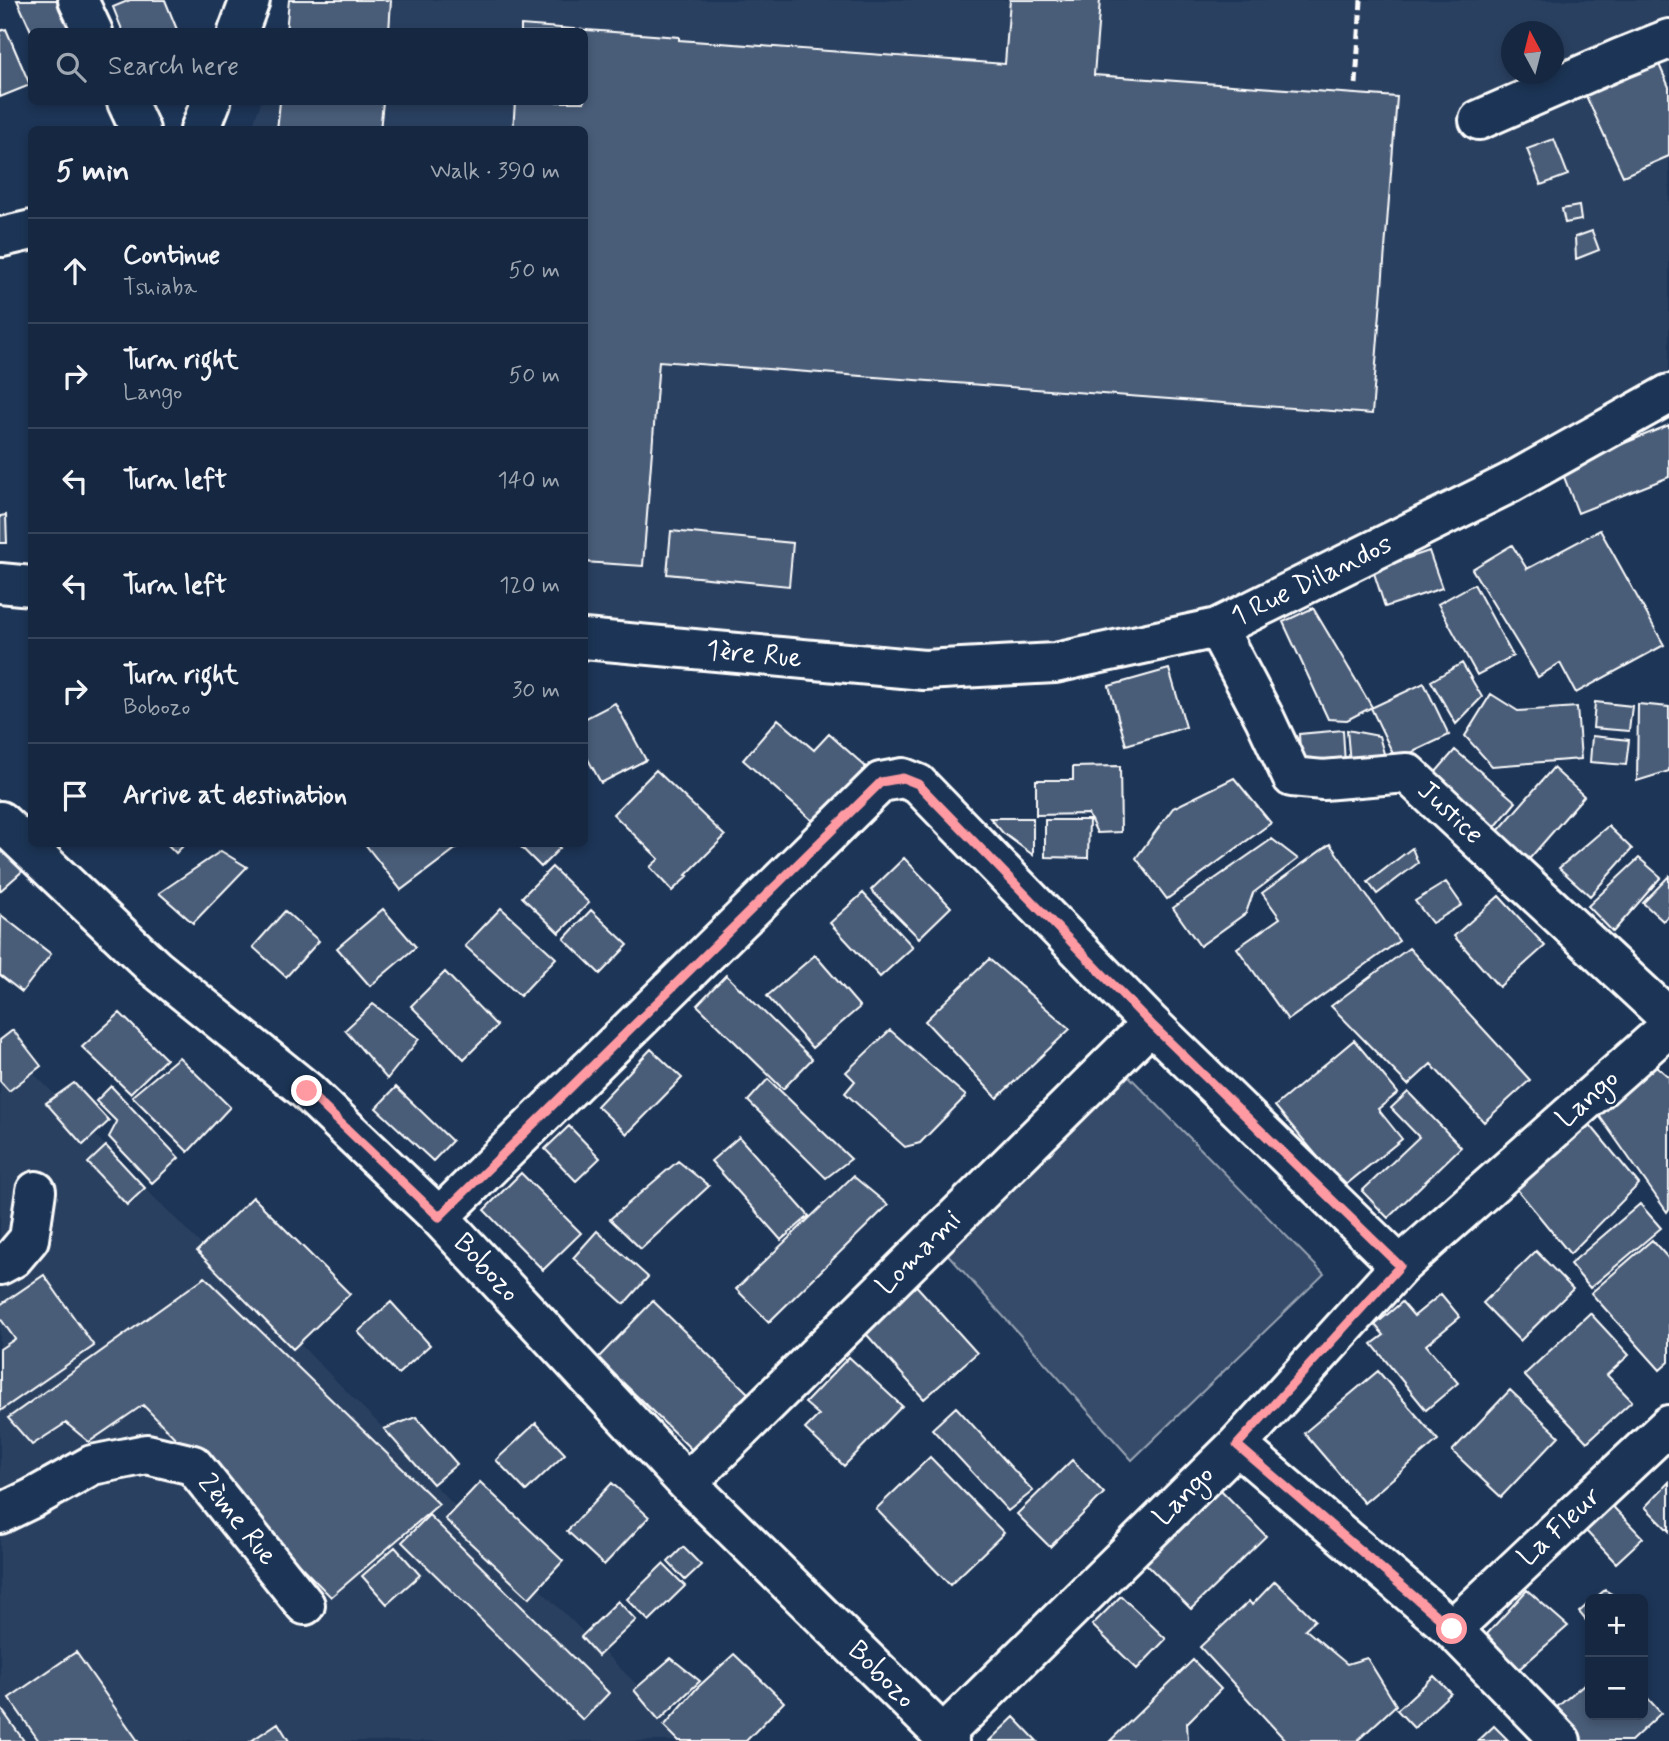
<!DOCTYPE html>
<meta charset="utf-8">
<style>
body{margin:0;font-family:Mynerve,sans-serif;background:#1f3048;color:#f1f3f6}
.controls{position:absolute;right:21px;bottom:21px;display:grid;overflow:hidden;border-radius:10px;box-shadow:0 4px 10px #0003}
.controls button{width:63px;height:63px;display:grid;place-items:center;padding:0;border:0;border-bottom:2px solid #35445a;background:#162841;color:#f1f3f6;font:35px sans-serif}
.compass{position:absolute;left:1501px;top:21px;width:63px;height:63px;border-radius:50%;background:#162841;box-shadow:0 4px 10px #0003;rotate:353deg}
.stop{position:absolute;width:21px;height:21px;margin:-16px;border:5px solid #ff9aa2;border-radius:50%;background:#fff}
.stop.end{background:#ff9aa2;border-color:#fff;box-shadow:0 2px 7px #0008}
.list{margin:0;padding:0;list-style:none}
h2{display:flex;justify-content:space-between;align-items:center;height:91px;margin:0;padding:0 28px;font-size:30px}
h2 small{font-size:23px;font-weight:400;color:#9ea6b1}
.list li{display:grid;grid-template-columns:46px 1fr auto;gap:21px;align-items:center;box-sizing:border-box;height:105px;padding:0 28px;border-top:2px solid #35445a}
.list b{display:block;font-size:26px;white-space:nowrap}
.list p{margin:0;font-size:23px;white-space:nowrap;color:#9ea6b1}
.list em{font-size:23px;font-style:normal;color:#9ea6b1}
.icon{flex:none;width:38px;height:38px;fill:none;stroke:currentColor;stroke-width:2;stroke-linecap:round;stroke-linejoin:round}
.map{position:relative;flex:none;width:1669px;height:1741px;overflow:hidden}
.search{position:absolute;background:#162841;box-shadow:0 4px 10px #0003;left:28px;top:28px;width:560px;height:77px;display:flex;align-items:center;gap:18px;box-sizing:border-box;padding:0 24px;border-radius:10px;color:#9ea6b1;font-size:26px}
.panel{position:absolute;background:#162841;box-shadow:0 4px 10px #0003;left:28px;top:126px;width:560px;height:721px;border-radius:10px}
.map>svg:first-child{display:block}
</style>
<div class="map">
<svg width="1669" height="1741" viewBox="0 0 1669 1741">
<rect width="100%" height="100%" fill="#1d3557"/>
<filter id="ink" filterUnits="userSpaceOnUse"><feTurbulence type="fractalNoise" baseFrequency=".0143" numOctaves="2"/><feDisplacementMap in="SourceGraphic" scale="14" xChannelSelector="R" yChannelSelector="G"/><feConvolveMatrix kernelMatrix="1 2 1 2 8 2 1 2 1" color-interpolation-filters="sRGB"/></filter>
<g filter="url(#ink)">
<path fill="#2a4161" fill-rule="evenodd" d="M297,0H1669V382L1181,623L943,667L585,639L584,130H251L261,102H584V32L286,31ZM1512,32H1554V74H1512Z
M0,1040L106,1146L145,1188L384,1429L433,1484L694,1741H0Z"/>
<path fill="#364b69" stroke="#9aa5b4" stroke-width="2" d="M1123,1070L1324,1274L1132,1460L943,1249Z"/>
<path fill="#4a5d79" stroke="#fff" stroke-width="2" d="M17,0H57L70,32H32V33Z
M130,0H165L178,32H123L113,7Z
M289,0H391L389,32H286Z
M1010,0H1100L1094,75L1397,97L1372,414L659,361L643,566L584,562V130H513L515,102H584V32H521V25L679,37V40L1005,64Z
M6,29L30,85L0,97V31Z
M1654,53L1669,87V156L1623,176L1581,85Z
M280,102H383L380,130H277Z
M1554,139L1568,175L1541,185L1527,149Z
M1579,206L1581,220L1565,223L1562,209Z
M1592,231L1599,250L1576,259L1575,237Z
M1669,425V477L1578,513L1561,469Z
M6,515L7,543H0V516Z
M1600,530L1664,645L1576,693L1560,663L1538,677L1472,569L1512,545L1527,569Z
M671,531L793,543L789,586L667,574Z
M1429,551L1442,588L1385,607L1373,570Z
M1474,584L1513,656L1477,675L1438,604Z
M1313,608L1372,707L1347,720L1328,719L1283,622Z
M1462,663L1482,697L1456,724L1431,681Z
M1169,669L1186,727L1126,745L1109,686Z
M1424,683L1449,735L1396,760L1371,708Z
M1491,694L1518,711L1577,707L1581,759L1492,766L1465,736Z
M1595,702L1632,706L1629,731L1593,728Z
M615,703L646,760L601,783L584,752V719Z
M1638,704L1669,707V771L1637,781Z
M778,719L814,750L829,734L866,767L815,823L743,760Z
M1343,730L1345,764L1301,767L1299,734Z
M1347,730L1379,736L1387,764L1350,763Z
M1592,736L1629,740L1626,765L1590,762Z
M1455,750L1516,802L1490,833L1428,781Z
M1120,766L1121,832L1097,833L1088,814L1036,815V780H1073V767Z
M1553,768L1584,796L1524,865L1492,838Z
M656,770L725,836L686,875L688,876L672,891L650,867L659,859L613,814Z
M1234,778L1271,823L1167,899L1136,858L1173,808Z
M990,818H1033V855L1003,833Z
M1045,820H1089L1088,858L1045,857Z
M1608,826L1632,849L1590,896L1559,868Z
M1272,839L1298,859L1253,893L1246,913L1200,946L1173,908Z
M167,844H185L176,853Z
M365,844H462L401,890Z
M518,844H555L560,848L541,867Z
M1330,844L1399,941L1288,1020L1237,948L1280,918L1262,893Z
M0,847L27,867L0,891Z
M1412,848L1418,863L1377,894L1368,882Z
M221,851L247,867L193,923L159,893Z
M904,858L951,907L919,938L871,890Z
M1639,858L1661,877L1613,932L1588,906Z
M552,867L589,903L559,933L522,897Z
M1669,876V915L1663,921L1643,903Z
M1446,882L1462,905L1432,923L1415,901Z
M863,893L913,947L880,977L830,923Z
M1499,896L1545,946L1499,987L1454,936Z
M501,908L556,958L520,996L465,946Z
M383,909L416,947L370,986L337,948Z
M591,910L628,945L600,974L564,939Z
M285,911L319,941L286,977L253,947Z
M1,915L51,954L22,992L0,975Z
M1409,948L1530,1080L1484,1122L1431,1064L1408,1085L1331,1006Z
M815,955L860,1007L812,1048L767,996Z
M989,959L1070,1029L997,1098L925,1021Z
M445,972L497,1026L464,1059L411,1006Z
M726,975L812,1059L783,1089L697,1005Z
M373,1004L419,1039L387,1079L345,1030Z
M120,1013L166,1059L130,1093L82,1047Z
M13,1030L41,1066L9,1091L0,1081V1040Z
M890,1030L966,1096L920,1143L905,1147L845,1093L855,1081L846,1072Z
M1354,1040L1398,1093L1378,1109L1402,1139L1343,1187L1275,1106Z
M651,1049L682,1078L627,1134L597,1106Z
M179,1057L230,1107L188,1152L132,1096Z
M1649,1060L1669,1077V1209L1667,1212L1591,1104Z
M768,1079L851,1159L826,1178L748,1101Z
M74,1083L109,1121L83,1145L46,1103Z
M111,1086L179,1158L152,1183L109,1137L117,1122L96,1101Z
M396,1087L452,1141L433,1161L376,1108Z
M1408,1092L1461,1147L1388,1218L1362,1191L1419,1137L1391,1108Z
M1587,1121L1639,1184L1570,1254L1516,1188Z
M569,1126L600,1158L576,1181L545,1149Z
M739,1137L809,1216L781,1240L711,1161Z
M106,1146L145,1188L127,1205L88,1163Z
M678,1161L709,1186L641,1249L610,1219Z
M521,1173L581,1233L543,1270L484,1210Z
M853,1176L888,1205L769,1322L736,1289Z
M253,1197L350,1294L293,1349L197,1251Z
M1640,1204L1661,1228L1590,1288L1570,1264Z
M1640,1204L1661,1228L1590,1288L1570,1264Z
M597,1231L648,1277L624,1304L573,1258Z
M1652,1240L1669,1259V1362L1660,1370L1591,1293Z
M1536,1251L1573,1289L1520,1341L1483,1303Z
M44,1275L94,1346L0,1411V1349L15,1339L0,1318V1305Z
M205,1277L439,1504L331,1597L143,1405L89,1442L66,1423L32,1445L8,1418Z
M912,1281L977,1353L924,1399L860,1327Z
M1441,1294L1460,1317L1426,1345L1458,1383L1426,1410L1372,1344L1384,1335L1375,1325L1402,1302L1414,1316Z
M1441,1294L1460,1317L1426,1345L1458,1383L1426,1410L1372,1344L1384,1335L1375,1325L1402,1302L1414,1316Z
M653,1301L748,1393L692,1450L598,1358Z
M391,1302L430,1345L398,1374L358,1332Z
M1590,1313L1629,1355L1607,1375L1632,1401L1587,1442L1524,1375Z
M849,1357L902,1406L844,1466L805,1429L819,1415L805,1403Z
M1378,1371L1438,1440L1364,1503L1304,1433Z
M1510,1390L1559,1436L1501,1497L1452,1451Z
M956,1407L1033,1491L1008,1511L932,1429Z
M416,1417L457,1464L433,1484L384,1429Z
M536,1423L565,1454L526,1491L496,1460Z
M930,1457L1004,1533L950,1585L876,1509Z
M1072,1460L1104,1493L1050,1547L1017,1514Z
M480,1482L563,1561L529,1598L445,1519Z
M1669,1482V1531L1645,1507Z
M612,1483L649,1517L604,1565L567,1531Z
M1218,1487L1266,1536L1191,1609L1143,1561Z
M1598,1491L1643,1538L1616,1563L1572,1516Z
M429,1515L609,1693L583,1720L402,1542Z
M395,1547L420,1575L387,1604L362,1576Z
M683,1547L701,1565L685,1580L668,1562Z
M663,1564L685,1586L649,1621L627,1599Z
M1275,1581L1315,1620L1305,1629L1347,1664L1367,1658L1396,1705L1357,1741H1286L1200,1647L1249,1601L1252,1605Z
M1527,1590L1568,1626L1518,1670L1487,1634Z
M1605,1590L1620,1599H1594Z
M1121,1596L1166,1639L1137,1669L1092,1625Z
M618,1601L636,1620L598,1656L581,1637Z
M1590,1602V1625L1579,1612Z
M76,1652L138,1741H39L9,1698Z
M734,1654L784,1702L746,1741H679L664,1726L697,1688Z
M671,1658L700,1681L659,1720L634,1690Z
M1193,1660L1221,1689L1187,1723L1188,1741H1110Z
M1434,1676L1451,1693L1414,1728L1397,1710Z
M1590,1679V1715H1643V1693L1661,1713L1631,1741H1578L1550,1713Z
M0,1707L24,1741H0Z
M1014,1717L1037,1741H989Z
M278,1723L289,1741H251Z
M1494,1726L1509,1741H1478Z"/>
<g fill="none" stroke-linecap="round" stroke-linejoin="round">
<g stroke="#fff" stroke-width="44">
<path id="street" d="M78,0L93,32
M238,32L250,0
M127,102L140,130
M1479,120L1621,58L1669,39
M200,130L211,102
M2,237L32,230
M0,583L32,586
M1217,628L1265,719L1292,777L1323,780L1407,773L1669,1018
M584,639L924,670L1055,663L1217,628L1510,483L1669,394
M0,821L155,968L307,1091L439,1217L687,1483L949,1741
M439,1217L881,782L903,778L918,784L1151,1024L1400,1266
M0,1265L13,1258L29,1239L36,1191
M1237,1445L1452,1629L1561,1741
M687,1483L1151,1024
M0,1514L33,1498L92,1465L147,1454L193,1465L305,1605
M1452,1629L1669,1425
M943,1735L1237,1445L1400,1266L1669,1027"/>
</g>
<use href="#street" stroke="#1d3557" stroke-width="38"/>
<path stroke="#fff" stroke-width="5" stroke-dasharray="10 5" stroke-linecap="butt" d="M1356,84L1361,0"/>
</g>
</g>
<g fill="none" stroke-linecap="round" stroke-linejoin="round" filter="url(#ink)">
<path stroke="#ff9aa2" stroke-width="9" d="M307,1091L439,1217L881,782L903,778L918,784L1151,1024L1400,1266L1237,1445L1452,1629"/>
</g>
<g text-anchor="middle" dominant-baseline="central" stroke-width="5" stroke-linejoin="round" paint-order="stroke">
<g font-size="28" fill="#fff" stroke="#1d3557">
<text transform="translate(1312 581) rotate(-26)">1 Rue Dilandos</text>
<text transform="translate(754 655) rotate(5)">1ère Rue</text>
<text transform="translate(1450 813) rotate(43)">Justice</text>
<text transform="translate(1588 1099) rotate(-42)">Lango</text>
<text transform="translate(919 1253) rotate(-45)">Lomami</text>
<text transform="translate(486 1268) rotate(47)">Bobozo</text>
<text transform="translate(1184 1496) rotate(-45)">Lango</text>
<text transform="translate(237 1520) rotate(51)">2ème Rue</text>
<text transform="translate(1560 1527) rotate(-43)">La Fleur</text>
<text transform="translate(881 1675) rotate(45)">Bobozo</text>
</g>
</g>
</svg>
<div class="controls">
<button>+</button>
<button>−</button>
</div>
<svg class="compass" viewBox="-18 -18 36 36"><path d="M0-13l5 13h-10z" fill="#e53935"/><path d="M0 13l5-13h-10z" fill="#9ea6b1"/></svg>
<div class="stop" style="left:1452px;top:1629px"></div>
<div class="stop end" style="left:307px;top:1091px"></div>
<div class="search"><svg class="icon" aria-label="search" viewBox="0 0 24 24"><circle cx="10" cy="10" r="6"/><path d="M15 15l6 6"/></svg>Search here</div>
<section class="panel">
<h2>5 min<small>Walk · 390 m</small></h2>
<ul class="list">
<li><svg class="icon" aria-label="ahead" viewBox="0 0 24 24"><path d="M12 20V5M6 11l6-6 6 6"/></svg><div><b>Continue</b><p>Tshiaba</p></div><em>50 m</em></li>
<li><svg class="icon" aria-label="right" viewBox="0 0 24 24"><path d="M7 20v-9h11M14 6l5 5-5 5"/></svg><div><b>Turn right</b><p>Lango</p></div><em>50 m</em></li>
<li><svg class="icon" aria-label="left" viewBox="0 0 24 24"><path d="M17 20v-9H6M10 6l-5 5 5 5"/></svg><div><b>Turn left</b></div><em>140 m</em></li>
<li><svg class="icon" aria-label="left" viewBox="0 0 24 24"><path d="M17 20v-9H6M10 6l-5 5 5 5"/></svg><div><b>Turn left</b></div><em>120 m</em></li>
<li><svg class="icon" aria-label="right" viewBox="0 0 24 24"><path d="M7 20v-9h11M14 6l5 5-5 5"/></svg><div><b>Turn right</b><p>Bobozo</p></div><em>30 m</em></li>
<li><svg class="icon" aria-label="arrive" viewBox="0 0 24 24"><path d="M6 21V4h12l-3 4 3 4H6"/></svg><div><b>Arrive at destination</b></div></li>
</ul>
</section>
</div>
